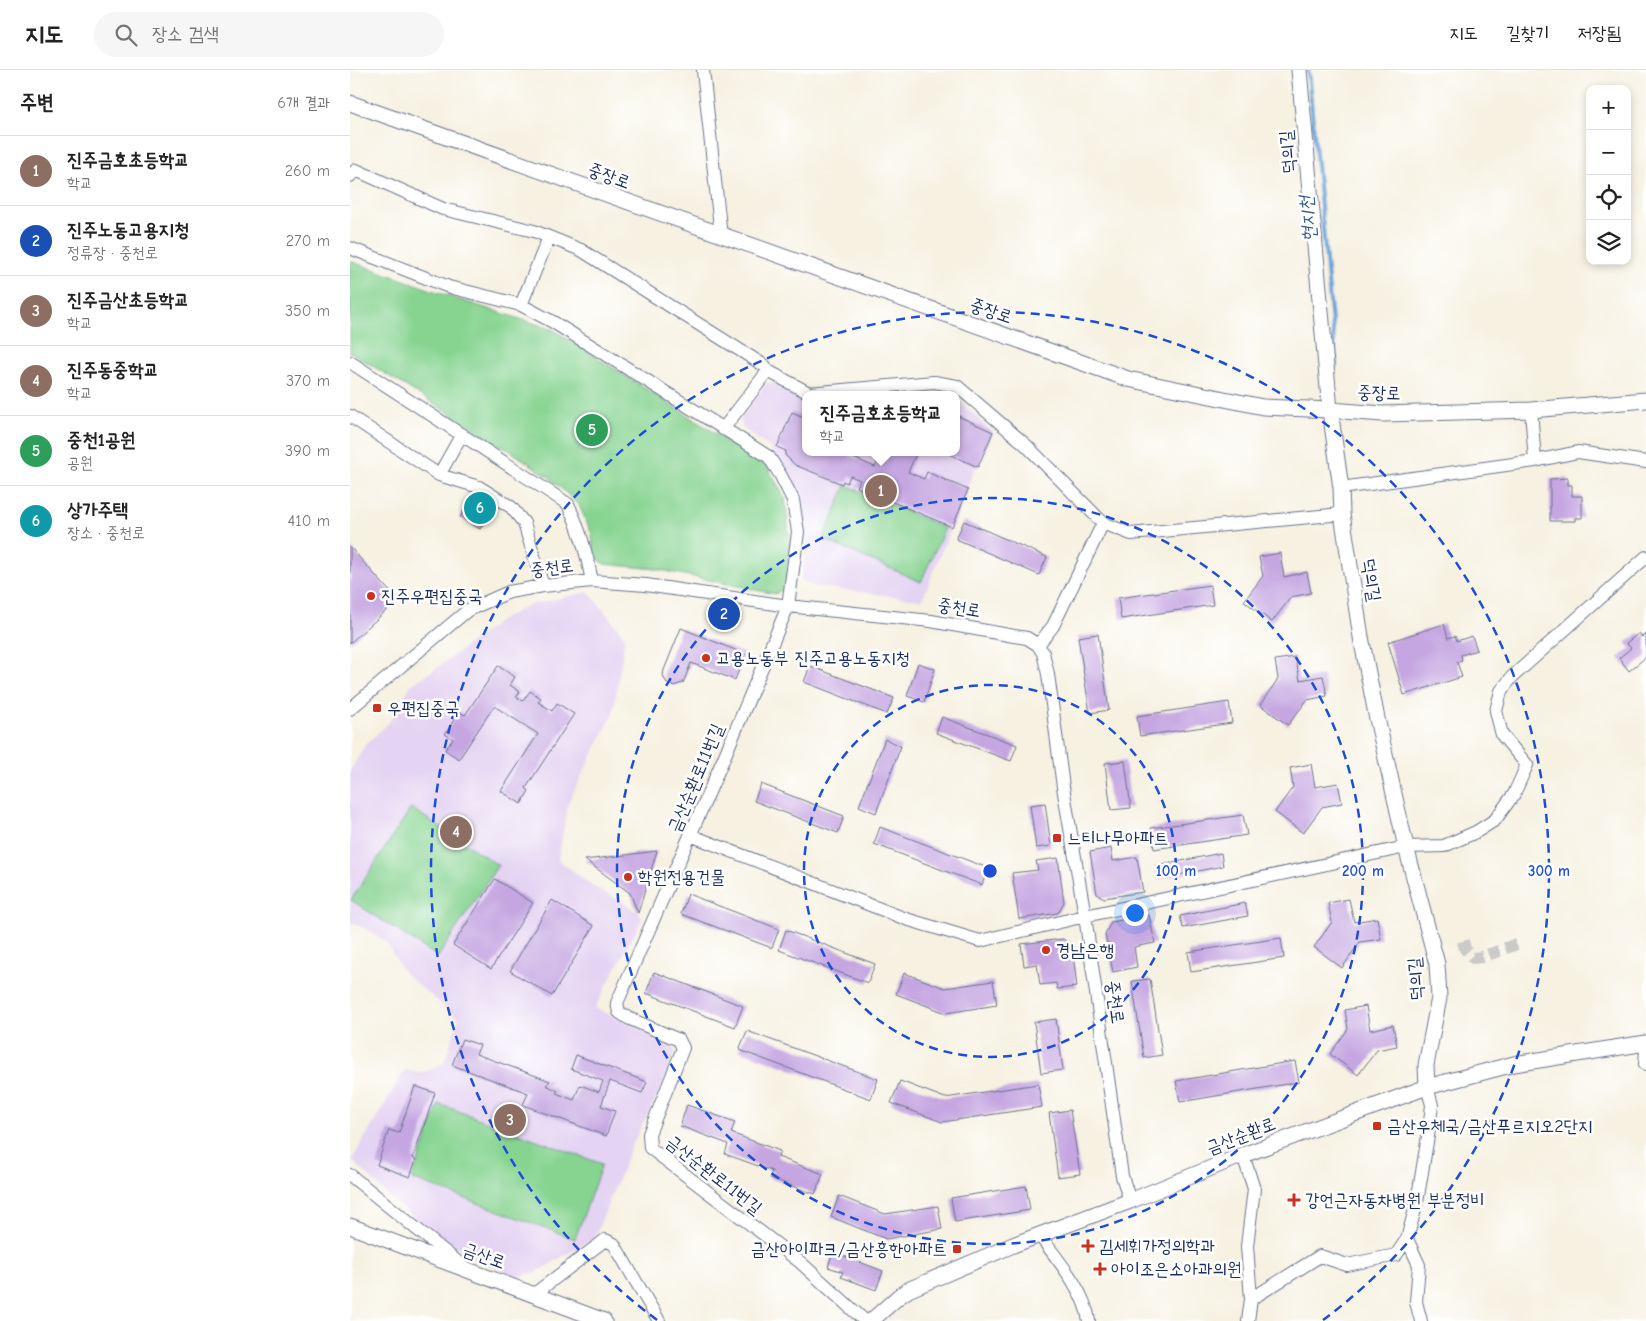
<!DOCTYPE html>
<html lang="ko">
<meta charset="utf-8">
<style>
body{margin:0;font-family:"Comic Neue","Poor Story",sans-serif;background:#f6f6f6;color:#222}
.controls{position:absolute;right:15px;top:15px;display:grid;overflow:hidden;border-radius:10px;box-shadow:0 2px 8px #0003}
.controls button{width:45px;height:45px;display:grid;place-items:center;padding:0;border:0;border-bottom:1px solid #e0e0e0;background:#fff;color:#222;font:25px sans-serif}
.you{position:absolute;left:784px;top:842px;width:18px;height:18px;margin:-12px;border:4px solid #fff;border-radius:50%;background:#1a73e8;box-shadow:0 0 0 8px #1a73e833}
.badge{display:grid;place-items:center;width:32px;height:32px;border-radius:50%;background:#c8321e;color:#fff;font-size:16px;font-weight:700}
.pin{position:absolute;translate:-50% -50%;border:2px solid #fff;box-shadow:0 1px 5px #0006}
.popup{position:absolute;left:452px;top:321px;width:158px;height:65px;box-sizing:border-box;display:grid;place-content:center;border-radius:10px;background:#fff;filter:drop-shadow(0 1px 4px #0005);font-size:16px;white-space:nowrap;color:#767676}
.popup b{font-size:19px;color:#222}
.popup::after{content:'';position:absolute;left:50%;top:100%;margin-left:-10px;border:10px solid transparent;border-top-color:#fff}
.list{margin:0;padding:0;list-style:none}
h2{display:flex;justify-content:space-between;align-items:center;height:65px;margin:0;padding:0 20px;font-size:21px}
h2 small{font-size:16px;font-weight:400;color:#767676}
.list li{display:grid;grid-template-columns:32px 1fr auto;gap:15px;align-items:center;box-sizing:border-box;height:70px;padding:0 20px;border-top:1px solid #e0e0e0}
.list b{display:block;font-size:19px;white-space:nowrap}
.list p{margin:0;font-size:16px;white-space:nowrap;color:#767676}
.list em{font-size:16px;font-style:normal;color:#767676}
.icon{flex:none;width:28px;height:28px;fill:none;stroke:currentColor;stroke-width:2;stroke-linecap:round;stroke-linejoin:round}
.map{position:relative;flex:none;width:1296px;height:1251px;overflow:hidden}
header{display:flex;align-items:center;gap:30px;box-sizing:border-box;height:70px;padding:0 25px;background:#fff;border-bottom:1px solid #e0e0e0}
header strong{font-size:24px}
nav{display:flex;gap:28px;margin-inline-start:auto;font-size:18px}
.search{width:350px;height:45px;background:#f6f6f6;display:flex;align-items:center;gap:12px;box-sizing:border-box;padding:0 18px;border-radius:28px;color:#767676;font-size:19px}
main{display:flex}
aside{flex:1;background:#fff}
.map>svg:first-child{display:block}
</style>
<header>
<strong>지도</strong>
<div class="search"><svg class="icon" aria-label="search" viewBox="0 0 24 24"><circle cx="10" cy="10" r="6"/><path d="M15 15l6 6"/></svg>장소 검색</div>
<nav><a>지도</a><a>길찾기</a><a>저장됨</a></nav>
</header>
<main>
<aside>
<h2>주변<small>6개 결과</small></h2>
<ul class="list">
<li><span class="badge" style="background:#8d6e63">1</span><div><b>진주금호초등학교</b><p>학교</p></div><em>260 m</em></li>
<li><span class="badge" style="background:#1a4fb4">2</span><div><b>진주노동고용지청</b><p>정류장 · 중천로</p></div><em>270 m</em></li>
<li><span class="badge" style="background:#8d6e63">3</span><div><b>진주금산초등학교</b><p>학교</p></div><em>350 m</em></li>
<li><span class="badge" style="background:#8d6e63">4</span><div><b>진주동중학교</b><p>학교</p></div><em>370 m</em></li>
<li><span class="badge" style="background:#2e9e5b">5</span><div><b>중천1공원</b><p>공원</p></div><em>390 m</em></li>
<li><span class="badge" style="background:#0f9aa8">6</span><div><b>상가주택</b><p>장소 · 중천로</p></div><em>410 m</em></li>
</ul>
</aside>
<div class="map">
<svg width="1296" height="1251" viewBox="0 0 1296 1251">
<rect width="100%" height="100%" fill="#fff"/>
<filter id="ink" filterUnits="userSpaceOnUse"><feTurbulence type="fractalNoise" baseFrequency=".02" numOctaves="2"/><feDisplacementMap in="SourceGraphic" scale="10" xChannelSelector="R" yChannelSelector="G"/><feConvolveMatrix kernelMatrix="1 2 1 2 8 2 1 2 1" color-interpolation-filters="sRGB"/></filter>
<filter id="wash" filterUnits="userSpaceOnUse"><feTurbulence type="fractalNoise" baseFrequency=".0096" numOctaves="4" result="noise"/><feDisplacementMap in="SourceGraphic" scale="20" xChannelSelector="R" yChannelSelector="G"/><feGaussianBlur stdDeviation="1.12" result="paint"/><feColorMatrix in="noise" values="0 0 0 0 0 0 0 0 0 0 0 0 0 0 0 0 0 1.4 0 .05"/><feComposite in="paint" operator="in"/></filter>
<g filter="url(#wash)">
<rect width="100%" height="100%" fill="#f6f1e1"/>
<path fill="#e4d3f2" d="M418,312L456,327V382H606V328L640,360L572,530L462,516L451,510L456,477L454,440L438,403L419,377L394,359L390,350Z
M239,522L275,567L263,644L218,733L208,790L246,818L274,833L293,847L245,938L321,972L325,982L310,1020L280,1079L245,1167L187,1202L168,1207L136,1194L93,1169L39,1127L2,1090L55,1000L69,1003L81,1000L94,993L109,949L54,903L36,872L16,859L0,852V701L16,674L39,653L61,615L91,595L151,550L179,535Z"/>
<path fill="#87d491" stroke="#518278" d="M0,191L110,230L202,259L417,396L435,428L440,473L435,518L425,524L306,499L254,494L244,485L242,464L229,435L199,407L159,380L0,282Z
M496,415L595,458L571,512L473,469Z
M61,738L148,795L88,887L1,830Z
M89,1034L252,1094L225,1169L62,1109Z"/>
<g fill="none" stroke-linecap="round" stroke-linejoin="round">
<path stroke="#65a0d5" stroke-width="4" d="M958,0L986,295"/>
</g>
<g id="blocks">
<path fill="#c5a6e1" d="M442,342L456,348V382H501L499,386L525,397L532,382H561L566,384L558,402L574,409L577,402L618,420L602,457L507,417L510,410L500,406L497,413L493,411L492,414L445,395L435,385L436,381L427,377Z
M606,345L643,362L628,397L594,382H606Z
M1218,408V415H1222V426H1232V448H1225V451H1200V409Z
M129,417L148,429L130,459L110,447Z
M614,451L697,487L689,505L606,469Z
M0,477L43,525L40,528L45,533L0,573Z
M930,483L934,507L957,502L961,523L941,527L922,552L894,531L913,506L909,487Z
M860,515L863,535L771,549L768,528Z
M1094,554L1098,568L1105,566L1107,571L1122,566L1127,580L1111,585L1112,590L1107,592L1112,607L1054,625L1038,572Z
M331,558L395,584L385,610L341,593L333,613L323,616L316,612L313,605L314,600Z
M1289,563L1292,567L1296,563V587L1279,601L1269,588L1281,578L1276,573Z
M748,564L759,640L740,643L728,567Z
M945,587L950,610L973,606L977,626L957,630L938,655L910,635L928,609L925,590Z
M568,593L585,599L574,632L557,626Z
M148,596L165,607L160,615L170,622L166,627L173,631L180,621L191,628L188,632L202,641L207,633L224,644L176,718L179,721L171,734L151,721L188,664L144,636L109,689L95,680L103,669L95,664L109,642L115,645Z
M460,596L544,628L537,644L454,612Z
M879,632L882,653L790,666L787,646Z
M592,647L667,675L661,691L586,663Z
M535,669L551,676L526,743L509,736Z
M775,691L781,738L761,740L755,693Z
M961,694L965,717L988,713L992,733L972,737L953,763L925,742L943,717L940,698Z
M411,714L494,746L488,763L404,731Z
M695,733L701,776L686,778L680,735Z
M893,745L897,765L804,779L801,758Z
M530,757L638,798L632,815L524,774Z
M761,778L763,791L787,787L793,822L754,828L747,824L740,782Z
M307,781L288,843L280,823L235,790Z
M871,783L873,796L808,809L806,796Z
M708,788L714,832L708,843L669,849L662,803L688,800L686,791Z
M145,809L183,833L141,899L103,875Z
M338,824L429,859L422,878L331,844Z
M999,829L1004,852L1027,848L1031,869L1010,872L992,898L964,877L982,852L978,833Z
M202,830L244,856L202,926L160,901Z
M895,833L898,846L833,858L830,846Z
M799,845L805,873L784,877L787,897L763,902L755,864L761,852Z
M436,860L525,894L518,913L429,880Z
M931,868L934,888L841,902L838,882Z
M713,869L722,876L727,917L707,919L706,913L690,915L687,894L674,896L671,874Z
M304,902L393,936L385,957L296,923Z
M554,903L595,918L643,911L647,935L596,943L546,924Z
M800,909L812,985L794,988L782,911Z
M1016,936L1020,960L1043,955L1047,976L1027,980L1008,1005L980,984L998,959L995,940Z
M706,949L713,1000L691,1003L684,952Z
M397,961L528,1009L521,1029L389,980Z
M112,969L130,975L126,984L200,1011L196,1015L208,1021L206,1023L224,1030L230,1015L249,1022L253,1011L221,999L226,985L297,1012L292,1023L260,1011L251,1036L265,1041L256,1066L173,1035L178,1023L102,995Z
M945,991L949,1012L830,1032L826,1011Z
M550,1011L595,1028L688,1014L692,1037L592,1052L541,1033Z
M65,1016L85,1023L63,1088L66,1090L60,1107L27,1095L39,1060L49,1063Z
M337,1035L385,1052L381,1063L430,1081L428,1087L473,1104L465,1124L420,1108L422,1101L375,1084L378,1074L330,1056Z
M720,1040L730,1104L708,1107L699,1043Z
M676,1116L680,1140L605,1152L601,1128Z
M489,1126L535,1144L588,1136L592,1159L536,1169L481,1147Z
M483,1182L533,1201L526,1220L491,1207L493,1202L478,1197Z"/>
</g>
</g>
<g filter="url(#ink)">
<use href="#blocks" fill-opacity="0" stroke="#68738c" stroke-width="1"/>
<g fill="none" stroke-linecap="round" stroke-linejoin="round">
<path stroke="#cacac7" stroke-width="12" stroke-dasharray="12 6" stroke-linecap="butt" d="M1113,871L1115,879L1123,888L1132,887L1167,874"/>
<g stroke="#68738c" stroke-width="14">
<path id="minor" d="M353,0L371,166
M0,106L6,100L93,139L184,161L231,180L415,296L418,301L459,323L584,312L607,316L676,375L753,453
M0,178L99,217L171,235L203,252L419,387L431,406L443,430L448,462L438,536L373,690L267,933L269,942L278,948L329,970L333,978L299,1064L300,1078L450,1192L515,1251
M171,235L199,167
M0,292L218,434C230,459 237,484 242,511
M1181,340L1185,391
M0,346L89,405L129,417L161,437L174,453L193,516
M373,359L418,301
M89,405L112,364
M991,418L1185,391L1228,382L1296,392
M688,575L703,556L753,453L781,464L992,444
M0,639L118,540L159,522L193,516L242,511L296,515L438,536L581,551L664,566L677,568L688,575L693,583L698,604L713,717L735,846L772,1106L780,1131
M340,765L556,849L630,871L735,846L1056,777L1094,776L1126,762L1145,750L1164,724L1177,695L1152,665L1146,641L1151,621L1162,607L1296,487
M1296,980L1295,994L1296,995
M893,1085L904,1119L897,1176L901,1229L898,1251
M0,1105L110,1194
M690,1166C708,1190 735,1221 739,1251
M183,1225L255,1170L264,1174L309,1251
M901,1229L970,1186L997,1195L1046,1185L1057,1169
M1071,1251L1066,1232L1069,1195L1057,1169L1067,1132L1079,1060L1082,1035L1077,1017"/>
</g>
<g stroke="#68738c" stroke-width="17">
<path id="tertiary" d="M949,0L980,340L991,418L992,444L1011,567L1026,644L1056,777L1087,894L1089,928L1076,995L1077,1017
M0,33L778,309L913,337L980,340L1033,344L1181,340L1296,330
M0,1156L254,1251
M521,1251L548,1227L558,1220L663,1175L780,1131L893,1085L1077,1017L1164,994L1296,973"/>
</g>
<use href="#minor" stroke="#fff" stroke-width="12"/>
<use href="#tertiary" stroke="#fff" stroke-width="15"/>
</g>
</g>
<g fill="none" stroke="#1d4ed8" stroke-width="2.5" stroke-dasharray="9 6">
<circle cx="640" cy="801" r="186"/>
<circle cx="640" cy="801" r="373"/>
<path d="M307 1250A559 559 0 1 1 973 1250"/>
</g>
<g fill="#c8321e" stroke="#fff" stroke-width="2">
<circle cx="21" cy="526" r="5"/>
<circle cx="356" cy="588" r="5"/>
<rect x="22" y="633" width="10" height="10" rx="2.5"/>
<rect x="702" y="763" width="10" height="10" rx="2.5"/>
<circle cx="278" cy="807" r="5"/>
<circle cx="696" cy="880" r="5"/>
<rect x="1022" y="1051" width="10" height="10" rx="2.5"/>
<path d="M941.5 1122.5h5v5h5v5h-5v5h-5v-5h-5v-5h5z"/>
<path d="M735.5 1168.5h5v5h5v5h-5v5h-5v-5h-5v-5h5z"/>
<rect x="602" y="1174" width="10" height="10" rx="2.5"/>
<path d="M747.5 1191.5h5v5h5v5h-5v5h-5v-5h-5v-5h5z"/>
</g>
<g text-anchor="middle" dominant-baseline="central" stroke-width="5" stroke-linejoin="round" paint-order="stroke">
<g font-size="18" fill="#1b2f5e" stroke="#fff">
<text transform="translate(938 82) rotate(-95)">덕의길</text>
<text transform="translate(259 106) rotate(20)">중장로</text>
<text transform="translate(641 241) rotate(19)">중장로</text>
<text transform="translate(1029 323) rotate(2)">중장로</text>
<text transform="translate(202 498) rotate(-7)">중천로</text>
<text transform="translate(1021 510) rotate(81)">덕의길</text>
<text transform="translate(609 538) rotate(9)">중천로</text>
<text transform="translate(346 708) rotate(-67)">금산순환로11번길</text>
<text transform="translate(1066 909) rotate(-94)">덕의길</text>
<text transform="translate(765 932) rotate(82)">중천로</text>
<text transform="translate(891 1066) rotate(-21)">금산순환로</text>
<text transform="translate(364 1105) rotate(38)">금산순환로11번길</text>
<text transform="translate(134 1186) rotate(20)">금산로</text>
</g>
<g font-size="18" fill="#1b2f5e" stroke="#fff" text-anchor="start">
<text x="31" y="526">진주우편집중국</text>
<text x="366" y="588">고용노동부 진주고용노동지청</text>
<text x="37" y="638">우편집중국</text>
<text x="717" y="768">느티나무아파트</text>
<text x="288" y="807">학원전용건물</text>
<text x="706" y="880">경남은행</text>
<text x="1037" y="1056">금산우체국/금산푸르지오2단지</text>
<text x="955" y="1130">강언근자동차병원 부분정비</text>
<text x="749" y="1176">김세휘가정의학과</text>
<text x="597" y="1179" text-anchor="end">금산아이파크/금산흥한아파트</text>
<text x="761" y="1199">아이조은소아과의원</text>
</g>
<g font-size="19" font-style="italic" fill="#395c8e" stroke="#fff">
<text transform="translate(958 149) rotate(-95)">현지천</text>
</g>
</g>
<circle cx="640" cy="801" r="8" fill="#1d4ed8" stroke="#fff" stroke-width="2.5"/>
<g font-size="15" text-anchor="middle" font-weight="bold" fill="#1d4ed8" stroke="#fff" stroke-width="5" stroke-linejoin="round" paint-order="stroke">
<text x="826" y="806">100 m</text>
<text x="1013" y="806">200 m</text>
<text x="1199" y="806">300 m</text>
</g>
</svg>
<div class="controls">
<button>+</button>
<button>−</button>
<button><svg class="icon" aria-label="locate" viewBox="0 0 24 24"><circle cx="12" cy="12" r="6"/><path d="M12 2v4M12 18v4M2 12h4M18 12h4"/></svg></button>
<button><svg class="icon" aria-label="layers" viewBox="0 0 24 24"><path d="M12 4l9 5-9 5-9-5zM3 14l9 5 9-5"/></svg></button>
</div>
<div class="you"></div>
<div class="pin badge" style="left:531px;top:421px;background:#8d6e63">1</div>
<div class="popup"><b>진주금호초등학교</b>학교</div>
<div class="pin badge" style="left:374px;top:544px;background:#1a4fb4">2</div>
<div class="pin badge" style="left:160px;top:1050px;background:#8d6e63">3</div>
<div class="pin badge" style="left:106px;top:762px;background:#8d6e63">4</div>
<div class="pin badge" style="left:242px;top:360px;background:#2e9e5b">5</div>
<div class="pin badge" style="left:130px;top:438px;background:#0f9aa8">6</div>
</div>
</main>
